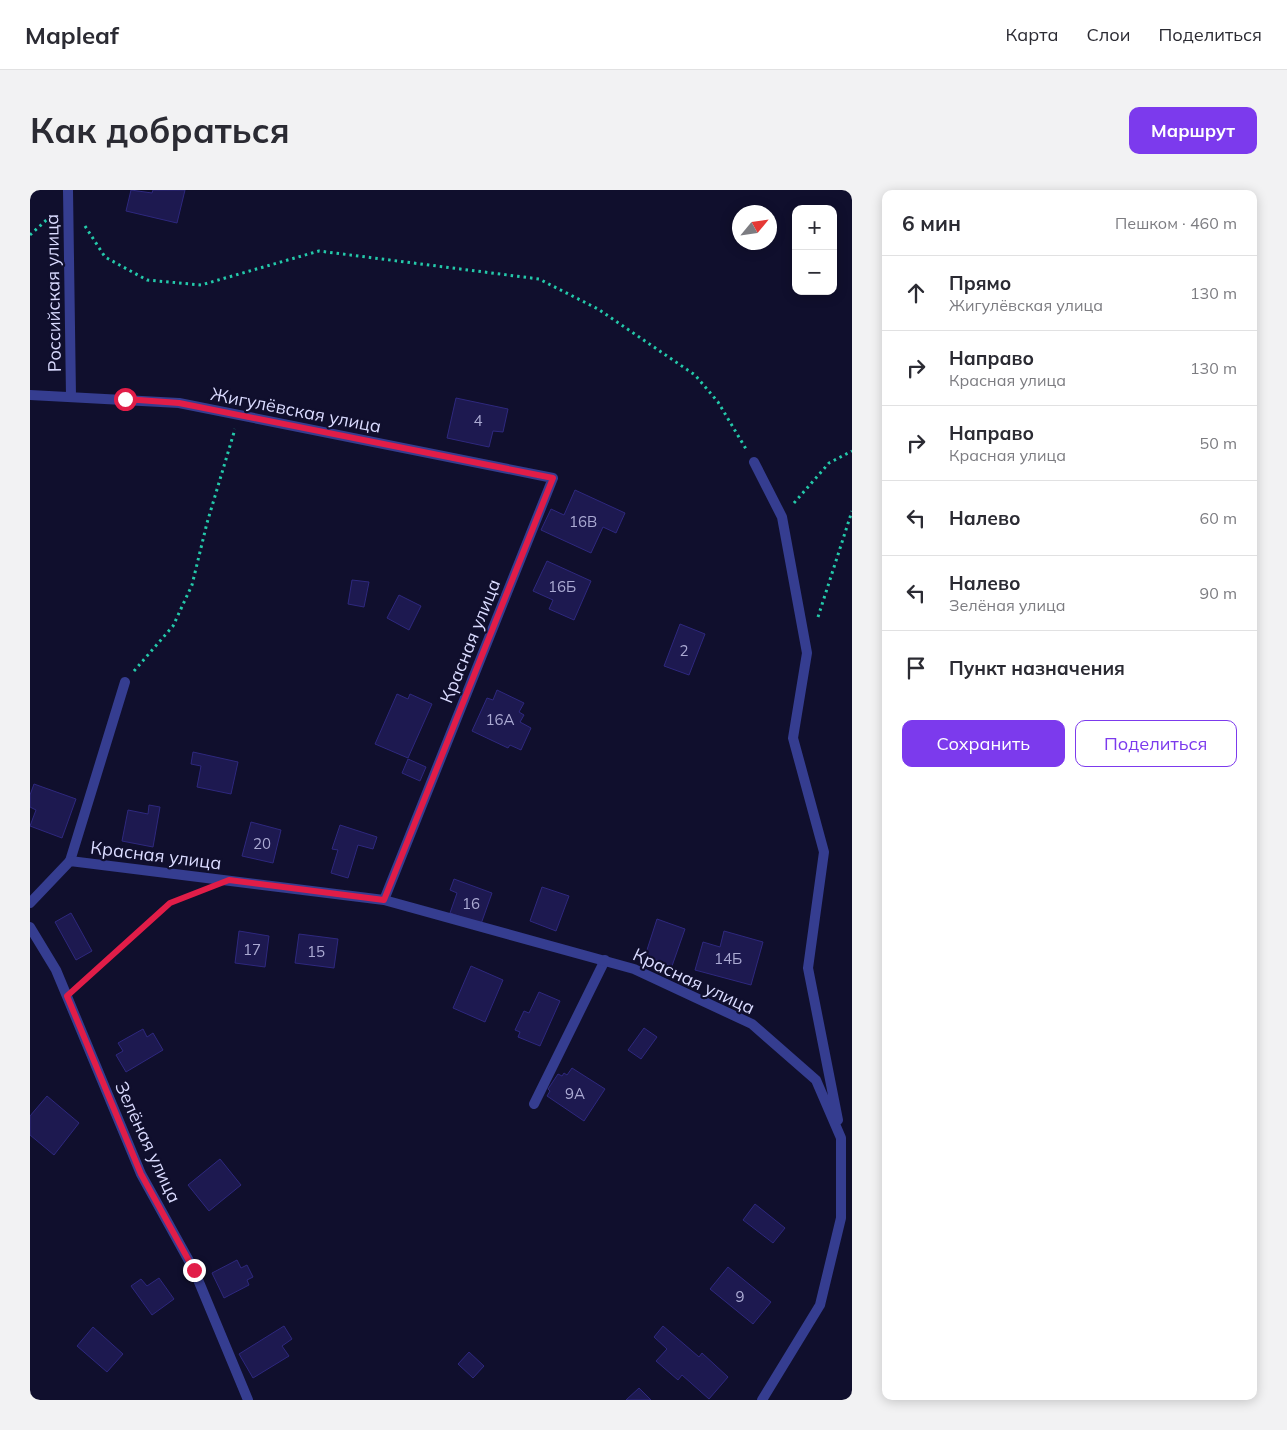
<!DOCTYPE html>
<html lang="ru">
<meta charset="utf-8">
<style>
body{margin:0;font-family:Mulish,sans-serif;background:#f2f2f3;color:#2b2b33}
.controls{position:absolute;right:15px;top:15px;display:grid;overflow:hidden;border-radius:10px;box-shadow:0 2px 12px #0003}
.controls button{width:45px;height:45px;display:grid;place-items:center;padding:0;border:0;border-bottom:1px solid #e1e1e2;background:#fff;color:#2b2b33;font:25px sans-serif}
.compass{position:absolute;left:702px;top:15px;width:45px;height:45px;border-radius:50%;background:#fff;box-shadow:0 2px 12px #0003;rotate:61deg}
.stop{position:absolute;width:15px;height:15px;margin:-11px;border:4px solid #e11d48;border-radius:50%;background:#fff}
.stop.end{background:#e11d48;border-color:#fff;box-shadow:0 1px 5px #0008}
.list{margin:0;padding:0;list-style:none}
h2{display:flex;justify-content:space-between;align-items:center;height:65px;margin:0;padding:0 20px;font-size:21px}
h2 small{font-size:16px;font-weight:400;color:#7c7c81}
.list li{display:grid;grid-template-columns:32px 1fr auto;gap:15px;align-items:center;box-sizing:border-box;height:75px;padding:0 20px;border-top:1px solid #e1e1e2}
.list b{display:block;font-size:19px;white-space:nowrap}
.list p{margin:0;font-size:16px;white-space:nowrap;color:#7c7c81}
.list em{font-size:16px;font-style:normal;color:#7c7c81}
.actions{display:flex;gap:10px;padding:15px 20px}
.actions a{flex:1;padding:11px 0;border:1px solid #7c3aed;border-radius:10px;text-align:center;font-size:18px;color:#7c3aed}
.actions .main{background:#7c3aed;color:#fff}
.icon{flex:none;width:28px;height:28px;fill:none;stroke:currentColor;stroke-width:2;stroke-linecap:round;stroke-linejoin:round}
.map{position:relative;flex:none;width:822px;height:1210px;overflow:hidden;border-radius:10px}
header{display:flex;align-items:center;gap:30px;box-sizing:border-box;height:70px;padding:0 25px;background:#fff;border-bottom:1px solid #e1e1e2}
header strong{font-size:24px}
nav{display:flex;gap:28px;margin-inline-start:auto;font-size:18px}
.intro{display:flex;align-items:center;justify-content:space-between;box-sizing:border-box;height:120px;padding:0 30px}
h1{margin:0;font-size:35px}
.button{padding:12px 22px;border-radius:10px;background:#7c3aed;color:#fff;font-size:18px;font-weight:700}
main{display:flex;gap:30px;padding:0 30px}
aside{flex:1;background:#fff;border-radius:10px;box-shadow:0 2px 12px #0003}
.map>svg:first-child{display:block}
</style>
<header>
<strong>Mapleaf</strong>
<nav><a>Карта</a><a>Слои</a><a>Поделиться</a></nav>
</header>
<div class="intro"><h1>Как добраться</h1><a class="button">Маршрут</a></div>
<main>
<div class="map">
<svg width="822" height="1210" viewBox="0 0 822 1210">
<rect width="100%" height="100%" fill="#100f2d"/>
<path fill="#1d1950" stroke="#2e287e" d="M101,0L122,3L123,0H155L147,33L96,21Z
M426,208L478,219L473,242L463,241L459,257L417,248Z
M545,300L595,323L586,343L573,337L561,363L511,340L521,319L534,325Z
M517,371L561,391L544,430L519,419L523,410L503,401Z
M322,390L339,392L334,417L318,414Z
M369,405L391,416L379,440L357,428Z
M650,434L675,444L659,485L634,476Z
M467,500L494,513L489,522L494,525L490,532L501,538L491,560L480,555L478,558L442,541L457,508L463,510Z
M367,504L378,509L380,504L402,514L378,568L345,554Z
M163,562L208,572L201,604L167,597L171,576L161,574Z
M378,569L396,577L390,591L372,583Z
M4,594L46,609L32,648L0,636L6,620L0,617V605Z
M119,615L130,617L123,657L92,651L98,620L118,624Z
M221,632L251,640L243,673L212,666Z
M310,635L347,647L343,659L328,655L318,688L301,683L308,660L302,659Z
M424,689L462,703L451,734L420,723L427,703L420,700Z
M512,697L539,706L526,741L500,731Z
M41,723L62,761L46,770L25,732Z
M627,729L655,739L642,776L615,766Z
M209,741L239,746L235,777L205,773Z
M694,741L733,752L721,795L665,780L673,752L690,757Z
M269,744L308,749L304,778L265,773Z
M441,776L473,790L455,832L423,818Z
M509,802L530,811L510,856L488,847L490,842L485,840L494,821L499,823Z
M614,838L627,847L611,869L598,860Z
M113,839L117,847L123,843L133,860L96,882L86,865L93,861L88,853Z
M542,878L575,899L554,931L517,906L520,901L518,899L528,884L532,886L534,883L537,885Z
M17,906L49,933L24,965L0,945V926Z
M190,969L211,995L179,1021L158,995Z
M725,1014L755,1038L743,1053L713,1030Z
M207,1070L211,1078L217,1075L223,1087L217,1090L219,1095L194,1108L182,1083Z
M698,1077L741,1112L723,1134L680,1099Z
M129,1088L144,1109L122,1125L101,1096L111,1089L117,1096Z
M254,1136L262,1149L252,1156L259,1166L223,1188L209,1164Z
M633,1136L669,1167L672,1163L698,1187L679,1209L652,1185L648,1190L626,1171L637,1159L624,1147Z
M63,1137L93,1164L77,1182L47,1156Z
M439,1162L454,1176L443,1188L428,1174Z
M609,1198L621,1210H596Z"/>
<g fill="none" stroke-linecap="round" stroke-linejoin="round">
<path stroke="#24c9aa" stroke-width="3" stroke-dasharray="2.5 4" stroke-linecap="butt" d="M55,36L75,67L117,90L171,95L289,61L509,89L568,119L665,185L688,212L716,259
M0,45L22,25
M764,313L799,273L822,261
M788,427L822,321
M104,481L143,436L162,395L177,333L205,239
M48,795L140,713L164,704"/>
<path stroke="#353d90" stroke-width="10" d="M40,671L95,492
M504,914L575,770"/>
<path stroke="#353d90" stroke-width="10" d="M38,0L41,206
M0,205L149,213L523,288L354,710
M724,272L752,327L777,463L763,548L794,662L778,778L808,930
M0,713L40,671L354,710L604,779L722,834L786,890L811,948V1028L790,1115L732,1210
M0,737L26,780L111,984L164,1080L218,1210"/>
</g>
<g fill="none" stroke-linecap="round" stroke-linejoin="round">
<path stroke="#e11d48" stroke-width="6" d="M95,209L149,213L523,288L354,710L199,690L140,713L37,806L111,984L164,1080"/>
</g>
<g text-anchor="middle" dominant-baseline="central" stroke-width="4.5" stroke-linejoin="round" paint-order="stroke">
<g font-size="15" fill="#abaad3">
<text x="448" y="230">4</text>
<text x="553" y="331">16В</text>
<text x="532" y="396">16Б</text>
<text x="654" y="460">2</text>
<text x="470" y="529">16А</text>
<text x="232" y="653">20</text>
<text x="441" y="713">16</text>
<text x="222" y="759">17</text>
<text x="286" y="761">15</text>
<text x="698" y="768">14Б</text>
<text x="545" y="903">9А</text>
<text x="710" y="1106">9</text>
</g>
<g font-size="18" fill="#dadbff" stroke="#100f2d">
<text transform="translate(23 103) rotate(-91)">Российская улица</text>
<text transform="translate(266 220) rotate(11)">Жигулёвская улица</text>
<text transform="translate(440 451) rotate(-68)">Красная улица</text>
<text transform="translate(126 665) rotate(7)">Красная улица</text>
<text transform="translate(664 791) rotate(25)">Красная улица</text>
<text transform="translate(118 952) rotate(65)">Зелёная улица</text>
</g>
</g>
</svg>
<div class="controls">
<button>+</button>
<button>−</button>
</div>
<svg class="compass" viewBox="-18 -18 36 36"><path d="M0-13l5 13h-10z" fill="#e53935"/><path d="M0 13l5-13h-10z" fill="#7c7c81"/></svg>
<div class="stop" style="left:95px;top:209px"></div>
<div class="stop end" style="left:164px;top:1080px"></div>
</div>
<aside>
<h2>6 мин<small>Пешком · 460 m</small></h2>
<ul class="list">
<li><svg class="icon" aria-label="ahead" viewBox="0 0 24 24"><path d="M12 20V5M6 11l6-6 6 6"/></svg><div><b>Прямо</b><p>Жигулёвская улица</p></div><em>130 m</em></li>
<li><svg class="icon" aria-label="right" viewBox="0 0 24 24"><path d="M7 20v-9h11M14 6l5 5-5 5"/></svg><div><b>Направо</b><p>Красная улица</p></div><em>130 m</em></li>
<li><svg class="icon" aria-label="right" viewBox="0 0 24 24"><path d="M7 20v-9h11M14 6l5 5-5 5"/></svg><div><b>Направо</b><p>Красная улица</p></div><em>50 m</em></li>
<li><svg class="icon" aria-label="left" viewBox="0 0 24 24"><path d="M17 20v-9H6M10 6l-5 5 5 5"/></svg><div><b>Налево</b></div><em>60 m</em></li>
<li><svg class="icon" aria-label="left" viewBox="0 0 24 24"><path d="M17 20v-9H6M10 6l-5 5 5 5"/></svg><div><b>Налево</b><p>Зелёная улица</p></div><em>90 m</em></li>
<li><svg class="icon" aria-label="arrive" viewBox="0 0 24 24"><path d="M6 21V4h12l-3 4 3 4H6"/></svg><div><b>Пункт назначения</b></div></li>
</ul>
<div class="actions"><a class="main">Сохранить</a><a>Поделиться</a></div>
</aside>
</main>
